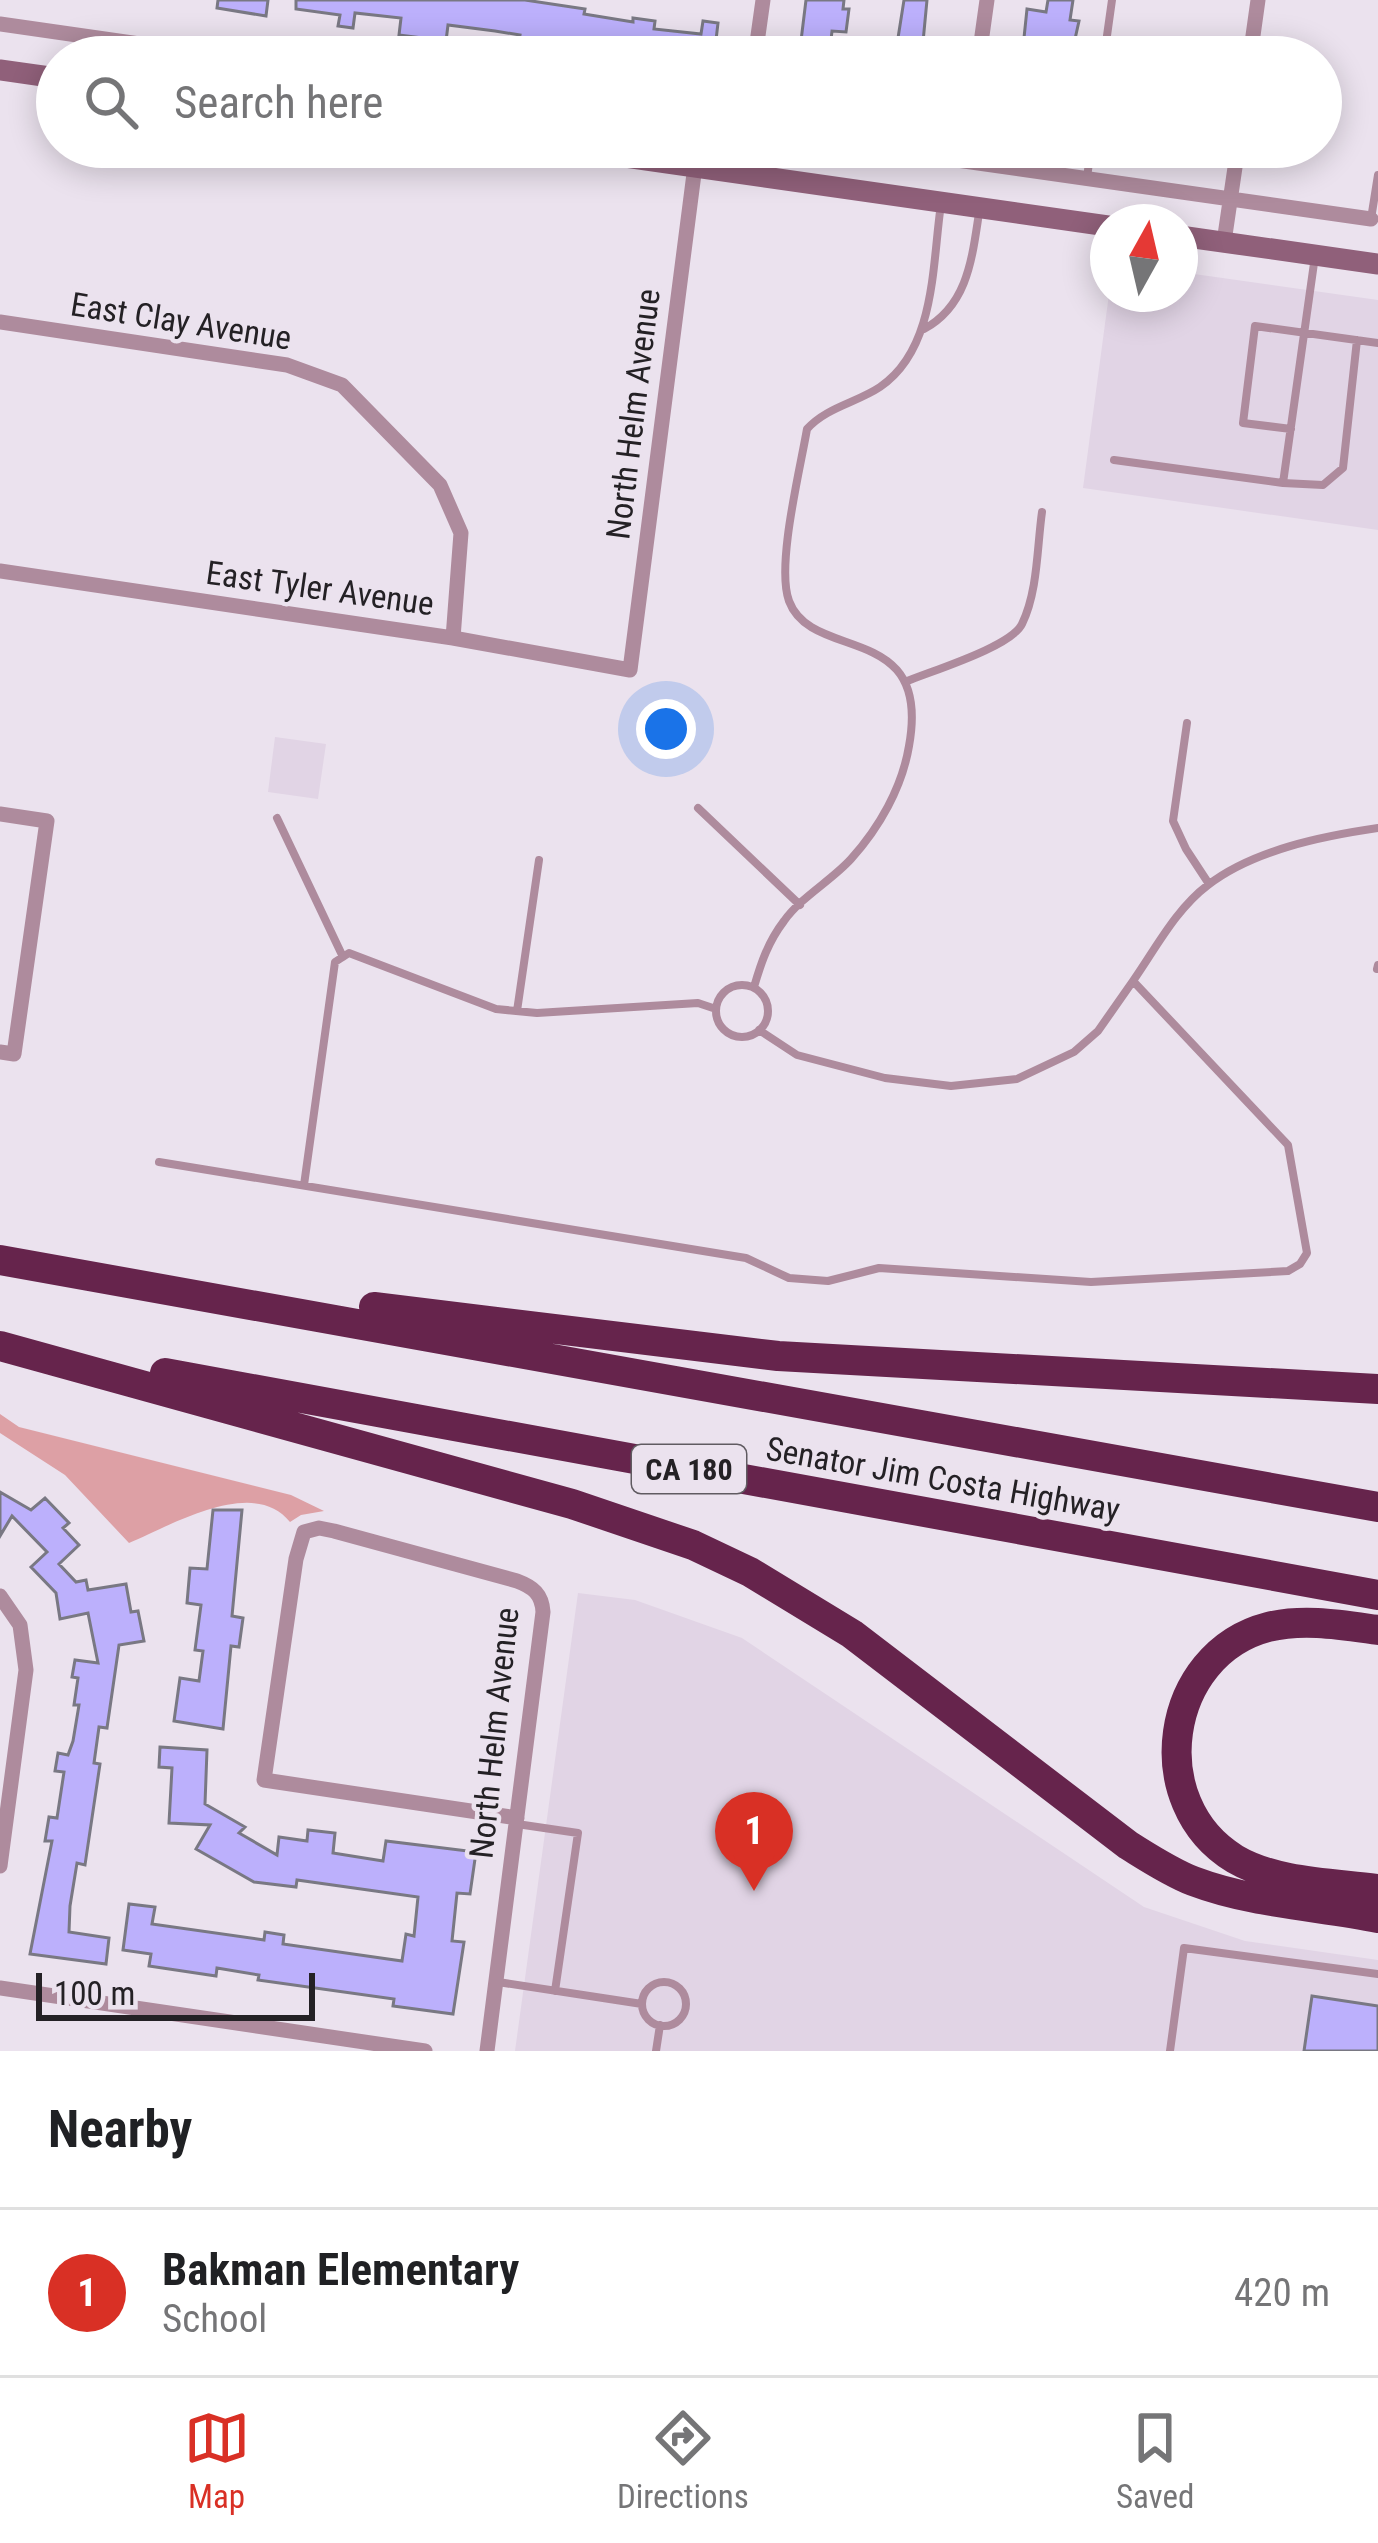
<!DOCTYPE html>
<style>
body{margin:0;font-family:"Roboto Condensed",sans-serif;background:#f2f2f2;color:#202124}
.compass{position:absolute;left:1090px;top:204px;width:108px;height:108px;border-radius:50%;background:#fff;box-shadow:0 6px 30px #0003;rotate:8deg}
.scale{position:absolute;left:36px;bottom:30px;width:279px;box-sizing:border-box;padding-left:12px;border:6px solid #242125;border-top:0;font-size:33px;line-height:42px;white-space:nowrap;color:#242125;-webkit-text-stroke:9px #ebe2ee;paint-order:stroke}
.you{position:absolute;left:666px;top:729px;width:42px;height:42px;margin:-30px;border:9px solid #fff;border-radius:50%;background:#1a73e8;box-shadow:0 0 0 18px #1a73e833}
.badge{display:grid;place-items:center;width:78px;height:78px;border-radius:50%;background:#d93025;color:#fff;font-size:39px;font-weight:700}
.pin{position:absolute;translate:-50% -99px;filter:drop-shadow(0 3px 6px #0008)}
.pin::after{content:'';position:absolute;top:63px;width:42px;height:36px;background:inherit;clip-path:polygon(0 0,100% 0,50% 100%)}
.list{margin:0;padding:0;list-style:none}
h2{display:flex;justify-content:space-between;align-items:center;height:156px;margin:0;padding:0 48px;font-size:51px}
h2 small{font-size:39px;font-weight:400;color:#757577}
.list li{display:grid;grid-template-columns:78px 1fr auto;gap:36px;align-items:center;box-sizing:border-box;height:168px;padding:0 48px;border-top:3px solid #e0e0e0}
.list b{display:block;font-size:45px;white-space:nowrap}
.list p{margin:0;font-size:39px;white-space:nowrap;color:#757577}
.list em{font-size:39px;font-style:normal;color:#757577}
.icon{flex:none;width:66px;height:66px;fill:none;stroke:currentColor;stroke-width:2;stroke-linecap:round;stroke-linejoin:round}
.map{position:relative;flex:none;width:1378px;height:2051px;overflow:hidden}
.search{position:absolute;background:#fff;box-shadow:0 6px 30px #0003;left:36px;right:36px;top:36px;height:132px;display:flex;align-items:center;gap:30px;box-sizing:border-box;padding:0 42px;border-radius:66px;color:#757577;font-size:45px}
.sheet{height:324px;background:#fff}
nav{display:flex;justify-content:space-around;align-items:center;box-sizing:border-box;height:168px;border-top:3px solid #e0e0e0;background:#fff;font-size:33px;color:#757577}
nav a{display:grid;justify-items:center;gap:6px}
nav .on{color:#d93025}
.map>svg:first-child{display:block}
</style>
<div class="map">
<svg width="1378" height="2051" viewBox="0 0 1378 2051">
<rect width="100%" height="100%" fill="#ebe2ee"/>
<path fill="#e1d4e5" d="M1180,272L1378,300V530L1083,488L1109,294H1180Z
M275,737L326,744L318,799L268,792Z
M578,1593L635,1600L742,1638L1144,1907L1245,1941L1378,1960V2051H515Z"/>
<path fill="#dda0a5" d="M0,1414L19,1427L291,1495L324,1511L301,1515L290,1522C254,1476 172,1525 129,1543L65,1475L0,1433Z"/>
<path fill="#bcb0fc" stroke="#797883" stroke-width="3" d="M218,0H268L266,16L217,8Z
M296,0H525L585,9L584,14L633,22V18L655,21L654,29L701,34L703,21L718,23L714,57H643V53L569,42L568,51L543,46L542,56L517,52L520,35L495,31L448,25L446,41L399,35L401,18L355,13L353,28L338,26L340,15L296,9Z
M806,0H844L843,9H849L846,32L832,31L829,57H799Z
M904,0H927L923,42L937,44L935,57H895Z
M1048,0H1073L1070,20L1079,21L1071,57H1022L1027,9L1046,12Z
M0,1492L31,1510L45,1498L69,1523L63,1528L79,1545L59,1564L76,1582L86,1580L88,1590L126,1584L131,1612L138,1611L144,1641L119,1645L107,1728L99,1727L94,1763L100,1764L85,1865L77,1863L70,1906L69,1932L109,1938L106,1964L30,1954L52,1841H45L49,1817L57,1818L64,1772L55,1771L58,1753L68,1755L73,1741L79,1705H74L78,1678L72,1677L75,1660L98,1663L88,1613L60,1619L56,1593L31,1567L47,1552L12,1516L0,1536Z
M213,1510H242L232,1616L243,1618L239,1647L231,1646L223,1729L174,1721L180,1678L199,1681L203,1651L195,1650L201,1605L187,1603L190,1568L207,1569Z
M160,1747L207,1750L205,1804L245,1827L239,1833L277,1855L279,1837L307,1841L308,1830L335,1833L333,1853L383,1861L386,1841L476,1852L470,1894L457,1893L452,1941L464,1942L453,2014L393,2006L394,1999L258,1980L259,1975L217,1968L216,1976L149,1966L151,1954L123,1950L129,1904L155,1907L152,1924L264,1940L265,1932L284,1935L283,1944L402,1961L406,1934L414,1936L418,1897L297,1880L296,1887L254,1882L196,1849L210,1825L169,1823L172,1768L159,1767Z
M1312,1996L1378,2006V2051H1304Z"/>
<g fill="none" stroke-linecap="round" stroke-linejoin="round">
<path stroke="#ae8b9d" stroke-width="8" d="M1104,57L1112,0
M1087,178L1091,147
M1371,219L1378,175
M1315,256L1283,483L1323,485L1343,468L1357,340
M924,329C968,305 972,258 979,213
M1291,429L1243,423L1255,326L1378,343
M1114,460L1283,483
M905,682C931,671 1011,647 1022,624C1038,591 1037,547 1042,512
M1187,723L1173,821L1186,849L1209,884
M698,808L800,905
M277,818L343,957
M1377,969L1378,965
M716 1011a26 26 0 1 1 52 0a26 26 0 1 1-52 0Z
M754,987C761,963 768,942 784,921C801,897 831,881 851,859C879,828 902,788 909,746C932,620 812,663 789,601C776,566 800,470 807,429C827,407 856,403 880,387C936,349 932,265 941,204
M517,1011L539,860
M759,1030L797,1055L885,1078L951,1086L1017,1079L1074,1052L1098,1031L1133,981
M159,1162L746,1258L789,1278L828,1281L879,1268L1091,1282L1288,1271L1300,1264L1307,1253L1288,1145L1133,981C1156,948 1176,909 1208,885C1253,850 1323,836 1378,828
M304,1185L335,962L349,953L496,1009L537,1013L698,1003L716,1009
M517,1824L578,1833L555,1991
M498,1982L642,2004
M642 2004a22 22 0 1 1 44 0a22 22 0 1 1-44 0Z
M656,2051L660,2025
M1170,2051L1184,1948L1378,1974"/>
<path stroke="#ae8b9d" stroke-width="15" d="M0,24L230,57
M755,57L763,0
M979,57L987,0
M1250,57L1258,0
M865,147L1371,219
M740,173L743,147
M1224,242L1238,147
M0,322L287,365L342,385L440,485L461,533L453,638
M0,571L453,638L630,670L695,166
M0,814L47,821L14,1054L0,1052
M0,1596L20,1625L26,1670L0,1866
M0,1988L425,2051
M487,2051L543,1612C542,1594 533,1587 517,1581L334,1531L319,1528L304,1532L296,1559L264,1780L517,1818"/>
<path stroke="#90607a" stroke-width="21" d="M0,70L57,78
M555,147L1108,226
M1180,236L1378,264"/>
<path stroke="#66244c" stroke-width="30" d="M0,1260L1378,1507
M374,1307L778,1356L1378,1389
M0,1346L572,1504L693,1545L750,1572L852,1634L1128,1845C1149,1858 1170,1872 1193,1881C1251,1903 1317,1906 1378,1918
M165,1373L1378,1595
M1378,1630C1342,1625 1304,1618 1268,1627C1164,1654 1143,1803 1235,1859C1276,1883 1332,1883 1378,1889"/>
</g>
<g text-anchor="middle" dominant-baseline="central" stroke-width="9" stroke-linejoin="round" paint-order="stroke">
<rect fill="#ebe2ee" stroke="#605b61" stroke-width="3" x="632" y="1445" width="114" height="48" rx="9"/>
<g font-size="30" font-weight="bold" fill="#242125">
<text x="689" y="1469">CA 180</text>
</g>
<g font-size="33" fill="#242125" stroke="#ebe2ee">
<text transform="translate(181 321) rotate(9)">East Clay Avenue</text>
<text transform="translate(633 414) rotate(-83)">North Helm Avenue</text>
<text transform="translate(320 588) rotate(8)">East Tyler Avenue</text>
<text transform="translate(943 1479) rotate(10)">Senator Jim Costa Highway</text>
<text transform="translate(494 1733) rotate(-84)">North Helm Avenue</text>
</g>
</g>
</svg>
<svg class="compass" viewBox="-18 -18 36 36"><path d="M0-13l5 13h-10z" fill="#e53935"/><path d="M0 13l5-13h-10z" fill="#757577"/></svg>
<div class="scale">100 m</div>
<div class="you"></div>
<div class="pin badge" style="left:754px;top:1891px">1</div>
<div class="search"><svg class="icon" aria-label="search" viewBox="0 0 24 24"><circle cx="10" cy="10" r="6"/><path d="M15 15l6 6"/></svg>Search here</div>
</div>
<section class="sheet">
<h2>Nearby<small></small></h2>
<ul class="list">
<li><span class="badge">1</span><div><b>Bakman Elementary</b><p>School</p></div><em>420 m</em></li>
</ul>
</section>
<nav>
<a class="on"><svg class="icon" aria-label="map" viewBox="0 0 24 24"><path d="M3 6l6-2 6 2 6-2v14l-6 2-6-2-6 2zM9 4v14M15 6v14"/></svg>Map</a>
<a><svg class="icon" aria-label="directions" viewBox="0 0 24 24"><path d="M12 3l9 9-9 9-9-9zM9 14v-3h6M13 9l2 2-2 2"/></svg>Directions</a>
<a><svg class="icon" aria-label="saved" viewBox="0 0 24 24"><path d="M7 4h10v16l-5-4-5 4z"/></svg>Saved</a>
</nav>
